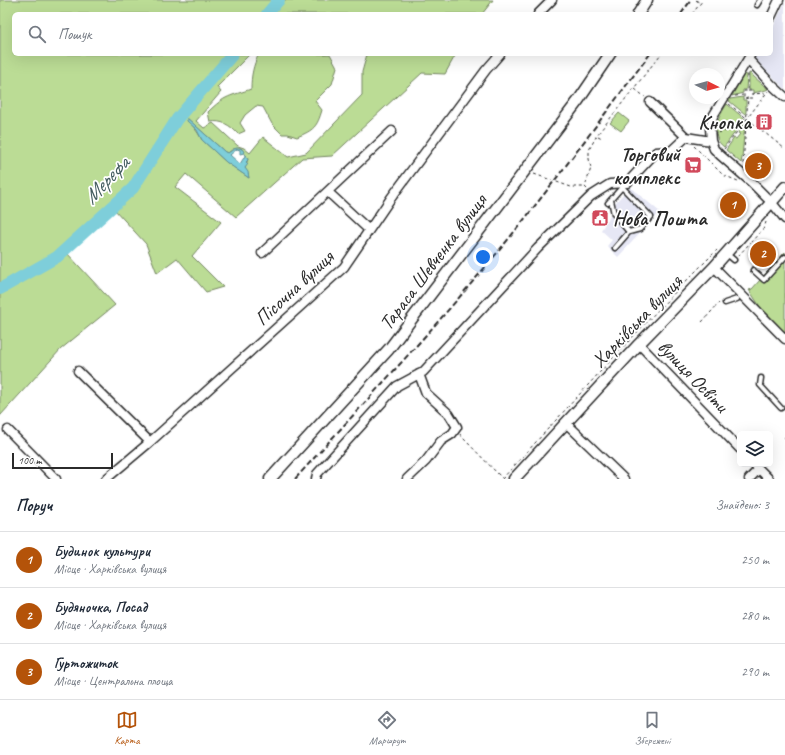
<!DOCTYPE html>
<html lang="uk">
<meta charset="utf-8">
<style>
body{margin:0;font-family:Caveat,sans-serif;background:#f6f6f7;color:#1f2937}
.controls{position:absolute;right:12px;bottom:12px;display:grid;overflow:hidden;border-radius:6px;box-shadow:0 4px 16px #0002}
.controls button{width:36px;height:36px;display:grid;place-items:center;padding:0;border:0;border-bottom:1px solid #e0e1e3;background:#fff;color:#1f2937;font:20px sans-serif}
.compass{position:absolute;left:689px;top:68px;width:36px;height:36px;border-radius:50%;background:#fff;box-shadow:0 4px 16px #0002;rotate:95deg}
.scale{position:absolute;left:12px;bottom:10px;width:101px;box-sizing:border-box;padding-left:4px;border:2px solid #2b2b2b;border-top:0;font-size:11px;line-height:14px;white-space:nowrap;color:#2b2b2b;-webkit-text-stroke:3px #fff;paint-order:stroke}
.you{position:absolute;left:483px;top:257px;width:14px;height:14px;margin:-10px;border:3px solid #fff;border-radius:50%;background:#1a73e8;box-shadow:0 0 0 6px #1a73e833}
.badge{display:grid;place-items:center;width:26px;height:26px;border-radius:50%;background:#b45309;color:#fff;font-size:13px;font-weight:700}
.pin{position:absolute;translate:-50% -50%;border:2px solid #fff;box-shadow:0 1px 4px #0006}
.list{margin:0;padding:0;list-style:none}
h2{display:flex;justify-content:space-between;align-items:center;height:52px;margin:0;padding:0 16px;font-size:17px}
h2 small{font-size:13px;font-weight:400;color:#747a83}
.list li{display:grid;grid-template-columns:26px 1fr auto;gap:12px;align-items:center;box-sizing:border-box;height:56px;padding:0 16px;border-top:1px solid #e0e1e3}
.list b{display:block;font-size:15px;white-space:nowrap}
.list p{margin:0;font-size:13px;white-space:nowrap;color:#747a83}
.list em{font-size:13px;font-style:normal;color:#747a83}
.icon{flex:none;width:22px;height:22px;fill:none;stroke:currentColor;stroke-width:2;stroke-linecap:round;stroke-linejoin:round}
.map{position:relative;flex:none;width:785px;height:479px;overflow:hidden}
.search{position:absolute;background:#fff;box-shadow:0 4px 16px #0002;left:12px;right:12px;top:12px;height:44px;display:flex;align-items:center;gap:10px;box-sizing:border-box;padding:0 14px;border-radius:6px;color:#747a83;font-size:15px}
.sheet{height:220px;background:#fff}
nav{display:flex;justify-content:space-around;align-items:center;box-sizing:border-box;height:56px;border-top:1px solid #e0e1e3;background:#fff;font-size:11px;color:#747a83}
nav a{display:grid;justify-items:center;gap:2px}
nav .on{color:#b45309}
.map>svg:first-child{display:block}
</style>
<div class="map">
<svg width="785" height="479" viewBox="0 0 785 479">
<rect width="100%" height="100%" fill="#fff"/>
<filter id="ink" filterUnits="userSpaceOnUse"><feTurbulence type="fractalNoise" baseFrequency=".025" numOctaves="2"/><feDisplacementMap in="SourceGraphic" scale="8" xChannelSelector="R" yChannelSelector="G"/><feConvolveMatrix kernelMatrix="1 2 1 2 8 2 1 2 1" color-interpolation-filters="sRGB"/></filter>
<g filter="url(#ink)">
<path fill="#e6e7f5" d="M785,2V89L754,58L756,54H771V32Z
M630,187L660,212L618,257L607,246L612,240L601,230L614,210L615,203Z"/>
<path fill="#bbdc95" stroke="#738460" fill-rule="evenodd" d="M0,0H493L482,14H14V54H250L217,87L221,92L196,121L204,128L213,123L238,146L244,148L250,153L263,137L288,157L306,153L362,95V72L367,54H456L445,74L422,73L332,156L302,158L236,217L186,174L175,187L221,222L192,256L223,287L206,292L177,258L157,273L146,244L114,209L90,233L67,253L115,305L61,349L0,416ZM187,118L225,152L228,153L233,149L241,148L248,159L245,168L249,178L226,162L212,149L202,140L198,133Z
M259,54H330L337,67L332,84L315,101L322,110C317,127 314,130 297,137L288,134H282L272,124L263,107L256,106L245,115L240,123L245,131L238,134C230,125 222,120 210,122L208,112C225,95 231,96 251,89C251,76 253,65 259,54Z
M749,73L752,74L753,76L768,89L766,90L753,93V90H749Z
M744,74L747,75L746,90H743V93L732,96Z
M743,97V100H746V112L745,114L729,101L730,99Z
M727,104L745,119L724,147C709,136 718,117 727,104Z
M619,113L629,121L621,131L610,123Z
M745,123L742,158L741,163L726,150L734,138L736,139L740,134L738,133Z
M785,252V333L761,308L749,290L752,289Z"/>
<path fill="#7eceda" stroke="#5d8d94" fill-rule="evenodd" d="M187,118L225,152L228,153C233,150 237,145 243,150L248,160L246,162L248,164L245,168L248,172L249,178L226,162L212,149L202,140L197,130L187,121ZM237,149L240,150V154L244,153L245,156L240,164L230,155Z"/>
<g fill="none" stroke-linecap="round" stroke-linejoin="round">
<path stroke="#7eceda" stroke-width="12" d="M267,14L279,0
M0,289L57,257L133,188L177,119L233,54"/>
<g stroke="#2b2b2b" stroke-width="7">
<path id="service" d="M757,5L760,0
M611,200L614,214L629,232L640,229L651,217L622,187
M608,203L623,186
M615,248L629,232
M727,254L734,260
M753,270L764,280L785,257
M725,303L737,299
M761,378L760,385L781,408"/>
</g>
<g stroke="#2b2b2b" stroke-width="11">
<path id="minor" d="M538,14L552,0
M771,17L779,0
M751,54L713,116L710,128L711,141L714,149L720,155L751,182L772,203L785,219
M748,59L772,85L785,97
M650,102L686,137
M328,192L369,230
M262,253L392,131
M714,267L785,339
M639,344L740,449
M78,371L150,442
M566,423L624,479
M8,430L56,479
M754,464L769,479
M106,479L150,442L344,267L391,198L486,70L500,54
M316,479L317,474L397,386L423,372L538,248L591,196L610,184L627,183L656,152L671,151L686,137L711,141
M407,479L426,461L441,441L452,434L457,427L449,414L426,393L419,374
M749,479L759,469"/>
</g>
<g stroke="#2b2b2b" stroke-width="13">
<path id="tertiary" d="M638,14L647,0
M270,479L389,349L578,101L610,54
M514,479L639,344L714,267L785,187"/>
</g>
<path stroke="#2b2b2b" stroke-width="1" stroke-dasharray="3 3" stroke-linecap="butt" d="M696,0L700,3
M692,14L703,0
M635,89L645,97
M748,91H752V94
M735,96L743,95
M749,98H752V94L765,93
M729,104L785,149
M718,133L740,127
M598,136L602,138
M694,146L723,175L738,181
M724,149L768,91
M743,164L748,98L744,99V91H748V73
M534,174L571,187H585
M587,189L585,187L591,168L589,159V150L597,135L661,54
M738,256L764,228L766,222
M702,322L719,303
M460,434L462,437L502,478
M784,438L785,437
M502,479C573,402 642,324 717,250"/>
<use href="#service" stroke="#fff" stroke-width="4"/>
<use href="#minor" stroke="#fff" stroke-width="8"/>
<use href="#tertiary" stroke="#fff" stroke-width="10"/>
<path stroke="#2b2b2b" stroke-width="2" stroke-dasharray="6 3" stroke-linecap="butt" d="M681,14L691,0
M295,479C363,404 432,331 497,253C550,189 599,121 650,54"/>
</g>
</g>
<defs>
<g id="building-square" transform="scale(0.9)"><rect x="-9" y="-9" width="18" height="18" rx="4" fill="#d1495b" stroke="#fff"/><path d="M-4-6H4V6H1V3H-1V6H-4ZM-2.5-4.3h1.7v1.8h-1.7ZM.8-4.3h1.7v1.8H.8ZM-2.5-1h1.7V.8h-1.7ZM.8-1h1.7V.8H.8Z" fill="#fff"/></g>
<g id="supermarket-square" transform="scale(0.9)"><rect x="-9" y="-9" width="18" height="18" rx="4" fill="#d1495b" stroke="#fff"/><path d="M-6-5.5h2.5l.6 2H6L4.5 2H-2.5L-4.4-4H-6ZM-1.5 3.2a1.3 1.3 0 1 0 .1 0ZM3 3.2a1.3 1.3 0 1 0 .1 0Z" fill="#fff"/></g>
<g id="civic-square" transform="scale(0.9)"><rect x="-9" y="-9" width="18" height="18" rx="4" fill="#d1495b" stroke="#fff"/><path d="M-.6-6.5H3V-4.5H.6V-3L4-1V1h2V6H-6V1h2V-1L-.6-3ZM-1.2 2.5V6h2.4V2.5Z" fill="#fff"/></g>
</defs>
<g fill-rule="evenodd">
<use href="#building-square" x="764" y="122"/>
<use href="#supermarket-square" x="693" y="165"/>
<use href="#civic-square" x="600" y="218"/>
</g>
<g text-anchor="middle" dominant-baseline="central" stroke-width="3.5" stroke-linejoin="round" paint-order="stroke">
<g font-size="20" font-weight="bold" fill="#2b2b2b" stroke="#fff" text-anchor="end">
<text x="751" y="122">Кнопка</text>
<text x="680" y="154">Торговий<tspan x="680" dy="23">комплекс</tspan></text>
<text x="613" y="218" text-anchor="start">Нова Пошта</text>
</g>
<g font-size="20" fill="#2b2b2b" stroke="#fff">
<text transform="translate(433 262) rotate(-53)">Тараса Шевченка вулиця</text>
<text transform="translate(294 288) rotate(-43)">Пісочна вулиця</text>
<text transform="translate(637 321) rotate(-46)">Харківська вулиця</text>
<text transform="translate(693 376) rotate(46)">вулиця Освіти</text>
</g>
<g font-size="21" font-style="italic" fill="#445c60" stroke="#fff">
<text transform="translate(106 180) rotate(-47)">Мерефа</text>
</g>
</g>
</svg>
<div class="controls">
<button><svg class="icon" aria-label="layers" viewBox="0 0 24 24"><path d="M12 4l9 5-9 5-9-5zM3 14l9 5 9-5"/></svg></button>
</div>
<svg class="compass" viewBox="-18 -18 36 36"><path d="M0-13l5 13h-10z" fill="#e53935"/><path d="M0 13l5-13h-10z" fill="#747a83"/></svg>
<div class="scale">100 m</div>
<div class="you"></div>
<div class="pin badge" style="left:733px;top:205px">1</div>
<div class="pin badge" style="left:763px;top:254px">2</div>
<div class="pin badge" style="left:758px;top:166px">3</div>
<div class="search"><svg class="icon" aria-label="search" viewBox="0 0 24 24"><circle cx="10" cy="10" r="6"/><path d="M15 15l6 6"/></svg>Пошук</div>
</div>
<section class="sheet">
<h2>Поруч<small>Знайдено: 3</small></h2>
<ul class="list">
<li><span class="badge">1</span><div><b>Будинок культури</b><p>Місце · Харківська вулиця</p></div><em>250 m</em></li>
<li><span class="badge">2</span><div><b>Будяночка, Посад</b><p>Місце · Харківська вулиця</p></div><em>280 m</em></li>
<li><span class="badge">3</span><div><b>Гуртожиток</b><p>Місце · Центральна площа</p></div><em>290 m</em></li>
</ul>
</section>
<nav>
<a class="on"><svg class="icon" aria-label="map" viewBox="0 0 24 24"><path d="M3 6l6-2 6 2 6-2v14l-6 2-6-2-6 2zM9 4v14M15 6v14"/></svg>Карта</a>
<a><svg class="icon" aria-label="directions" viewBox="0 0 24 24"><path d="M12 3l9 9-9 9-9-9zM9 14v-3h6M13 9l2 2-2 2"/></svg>Маршрут</a>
<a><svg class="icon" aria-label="saved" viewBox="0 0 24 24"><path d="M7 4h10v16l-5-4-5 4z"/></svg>Збережені</a>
</nav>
